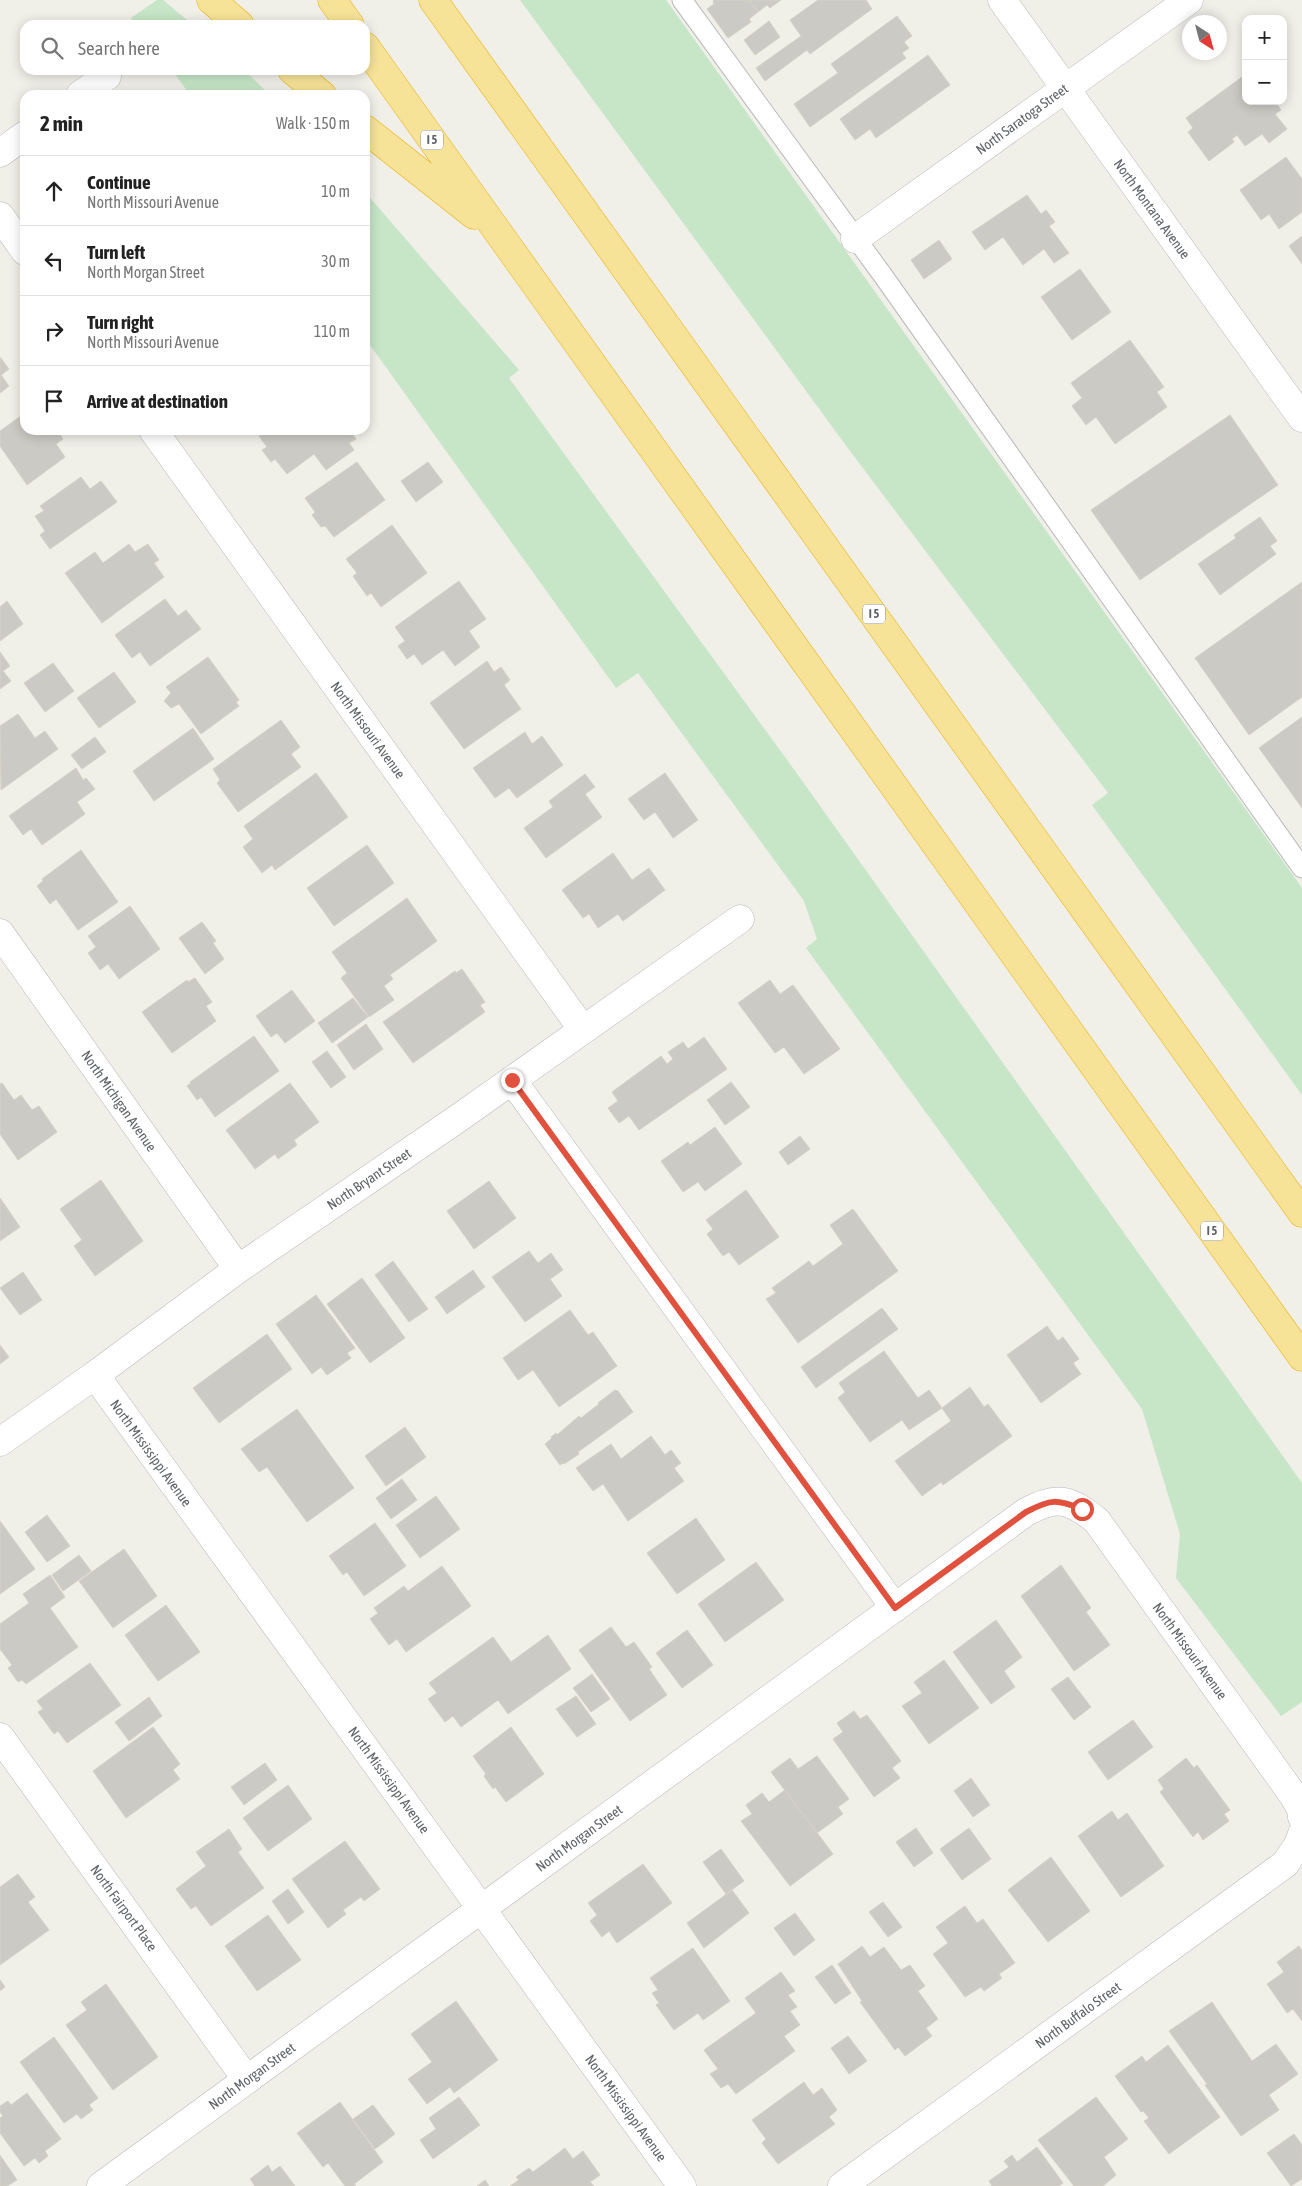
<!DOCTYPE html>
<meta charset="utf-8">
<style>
body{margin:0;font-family:"Asap Condensed",sans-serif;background:#f6f6f6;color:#222}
.controls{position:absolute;right:15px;top:15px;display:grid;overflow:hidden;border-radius:10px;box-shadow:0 2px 12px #0003}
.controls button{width:45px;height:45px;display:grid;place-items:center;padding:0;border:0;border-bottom:1px solid #e0e0e0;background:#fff;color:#222;font:25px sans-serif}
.compass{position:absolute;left:1182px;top:15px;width:45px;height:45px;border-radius:50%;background:#fff;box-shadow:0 2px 12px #0003;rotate:144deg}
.stop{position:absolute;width:15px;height:15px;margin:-11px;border:4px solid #e0523e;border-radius:50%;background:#fff}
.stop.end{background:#e0523e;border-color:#fff;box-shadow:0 1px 5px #0008}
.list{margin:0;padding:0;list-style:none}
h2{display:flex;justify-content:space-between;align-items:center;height:65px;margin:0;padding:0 20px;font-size:21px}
h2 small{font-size:16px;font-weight:400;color:#767676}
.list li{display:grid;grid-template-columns:32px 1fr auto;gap:15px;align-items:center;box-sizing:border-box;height:70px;padding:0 20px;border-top:1px solid #e0e0e0}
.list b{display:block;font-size:19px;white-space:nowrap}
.list p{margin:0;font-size:16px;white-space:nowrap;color:#767676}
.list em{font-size:16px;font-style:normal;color:#767676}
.icon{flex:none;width:28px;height:28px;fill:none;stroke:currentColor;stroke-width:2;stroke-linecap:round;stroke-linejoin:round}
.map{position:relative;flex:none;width:1302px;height:2186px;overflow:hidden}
.search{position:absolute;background:#fff;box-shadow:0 2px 12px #0003;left:20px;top:20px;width:350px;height:55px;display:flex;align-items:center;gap:12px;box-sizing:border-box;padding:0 18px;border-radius:15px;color:#767676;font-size:19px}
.panel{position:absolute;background:#fff;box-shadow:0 2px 12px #0003;left:20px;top:90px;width:350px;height:345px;border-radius:15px}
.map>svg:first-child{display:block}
</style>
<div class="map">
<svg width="1302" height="2186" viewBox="0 0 1302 2186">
<rect width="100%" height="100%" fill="#f0efe8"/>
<path fill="#c6e6c7" d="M157,0H163L193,25H137L131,18Z
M520,0H666L1302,888V1095L1092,805L1108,793L847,447Z
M172,70H244L270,95H190Z
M365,192L519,370L509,378L798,775L1302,1483V1702L1281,1716L1176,1578L1180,1534L1142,1409L806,948L817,939L804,901L638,673L616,688L365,338Z"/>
<path fill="#cccac4" stroke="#d5d1c6" d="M714,0H749L758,12L749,19L751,22L728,38L707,9L714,4L713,1Z
M749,0H781L770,8L767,5L758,12Z
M818,0H866L872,9L810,54L807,50L765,81L756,68L801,36L790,20Z
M897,16L912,36L904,42L909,48L902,53L906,58L810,127L794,104L838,73L831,64Z
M769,21L780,37L755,55L744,40Z
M928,55L950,85L876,138L870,129L855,140L840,119Z
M1246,74V101H1275L1281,110L1275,114L1287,129L1269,143L1262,134L1245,146L1237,135L1232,139L1234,142L1209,161L1188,132L1193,128L1186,118Z
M1286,157L1302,179V212L1279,229L1269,214L1261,220L1240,190Z
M1027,195L1041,214L1046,210L1055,222L1049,226L1069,253L1054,263L1044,249L1023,265L1003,237L985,250L972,232Z
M1302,236V264L1289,246Z
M939,240L952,259L924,279L911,260Z
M1080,269L1111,312L1072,340L1041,297Z
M1130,340L1164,387L1157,392L1167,407L1115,444L1096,417L1086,425L1072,406L1082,398L1071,383Z
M0,357L9,369L1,375L9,386L0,393Z
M25,413V430H57L63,439L56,444L65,457L27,485L0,446V431Z
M1230,415L1278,485L1140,580L1091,510Z
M267,430H349L356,439L349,443L354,450L326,470L314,454L287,474L275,459L271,462L262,450L267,447L259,436Z
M357,462L385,500L334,537L325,526L321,527L312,515L315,512L305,498Z
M428,462L443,482L416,502L401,481Z
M81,477L90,489L101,481L117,502L50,549L40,535L45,531L35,516L44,511L40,506Z
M1260,517L1277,541L1270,546L1276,554L1220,595L1198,564L1236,538L1234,535Z
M392,525L427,573L381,607L371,593L367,596L353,576L357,573L346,559Z
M129,544L135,552L148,544L159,560L154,563L164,577L102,623L65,573L95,552L103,563Z
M459,581L486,619L469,631L480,647L455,666L443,650L422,665L414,654L407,659L398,646L405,641L395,627Z
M1302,582V697L1249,735L1195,658Z
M165,599L178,616L186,610L201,629L150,666L140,652L132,658L115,635Z
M7,601L23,624L0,641V607Z
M0,652L10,666L3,671L11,681L0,689Z
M208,657L239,700L236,702L239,706L201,734L179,704L171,708L164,701L171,693L166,687Z
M487,661L494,672L501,667L510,680L504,685L521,709L464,749L430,703Z
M53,663L74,691L45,712L24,683Z
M114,672L136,702L99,728L77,698Z
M18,714L35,738L45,731L58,749L1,790L0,726Z
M1302,717V808L1259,748Z
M281,720L300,747L291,754L301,767L238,812L217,783L220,780L213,769Z
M193,728L214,759L154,801L133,771Z
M525,732L532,744L542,736L563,765L517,798L509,788L495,798L473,768Z
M95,737L106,752L82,769L71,755Z
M76,768L83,780L86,778L95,789L77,802L85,814L42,845L31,829L23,835L9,816Z
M316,773L348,817L275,870L272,865L262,873L243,847L253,839L244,826Z
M665,773L698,820L673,838L655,812L644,820L628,799Z
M585,774L595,787L585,794L602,817L546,858L524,828L553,807L549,801Z
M367,845L394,883L334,926L307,888Z
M81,850L118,902L78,930L56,899L50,904L37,886L43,881L42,879Z
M613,853L632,880L649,868L665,890L623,921L618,914L598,928L589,914L583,918L562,890Z
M407,898L437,941L390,975L393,979L384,986L394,1000L369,1017L341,978L347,973L332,952Z
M130,906L160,949L119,979L108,964L100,970L88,953L96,947L88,936Z
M202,922L216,941L213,943L224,959L205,974L179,938Z
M462,969L485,1002L480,1005L485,1012L413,1063L383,1022L455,971L456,973Z
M195,978L212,1002L206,1006L216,1021L172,1053L142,1012L187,980L188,982Z
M770,980L780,994L793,985L840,1049L804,1074L784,1047L775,1053L738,1003Z
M292,990L315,1021L285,1043L277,1033L271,1037L256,1016Z
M353,998L368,1017L332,1043L318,1023Z
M366,1024L383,1049L354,1070L337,1045Z
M254,1036L279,1071L215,1117L201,1097L197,1100L187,1086L191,1083L190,1082Z
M704,1037L727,1069L639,1130L629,1116L619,1123L608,1108L618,1101L612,1092L661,1056L667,1064L673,1059L668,1052L683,1042L688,1049Z
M327,1051L346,1077L331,1088L312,1062Z
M731,1082L750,1107L725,1125L707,1100Z
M2,1083L14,1100L21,1095L32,1110L39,1106L57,1132L18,1160L0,1134V1084Z
M290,1083L319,1122L294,1140L297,1145L278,1159L275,1154L255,1169L226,1130Z
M715,1127L742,1164L705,1191L698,1182L683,1192L661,1161L688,1142L690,1145Z
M800,1136L810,1149L788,1165L779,1152Z
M101,1180L143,1241L95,1276L74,1246L82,1240L60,1209Z
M489,1181L516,1218L474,1249L447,1211Z
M746,1190L779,1237L739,1265L729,1252L723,1256L707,1234L713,1229L706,1220Z
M0,1198L20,1227L0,1241Z
M853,1209L898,1271L798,1343L766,1299L776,1293L772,1288L809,1261L813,1266L843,1244L830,1225Z
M529,1251L538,1263L551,1253L563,1270L550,1279L562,1296L525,1322L492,1277Z
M393,1261L428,1309L409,1322L375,1275Z
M473,1270L485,1287L447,1314L435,1297Z
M23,1272L42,1300L20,1315L0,1288Z
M362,1278L405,1338L370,1363L327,1304Z
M316,1295L355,1348L347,1353L351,1358L327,1375L321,1367L312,1374L276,1324Z
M882,1308L898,1329L816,1388L801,1367Z
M570,1310L588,1335L593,1332L617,1366L559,1407L533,1370L518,1380L503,1358Z
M1047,1326L1058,1341L1063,1337L1079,1359L1073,1363L1081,1374L1041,1403L1007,1355Z
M267,1334L292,1369L219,1423L193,1388Z
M0,1345L9,1357L0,1364Z
M884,1351L918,1398L929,1390L942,1408L909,1430L902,1420L870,1442L838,1398L845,1392L839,1383Z
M970,1387L984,1407L988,1404L1012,1436L943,1485L941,1482L922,1496L895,1461L951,1421L942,1408Z
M615,1390L618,1391L633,1412L578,1452L579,1454L564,1464L563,1463L560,1465L545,1444L552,1438L551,1437L556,1433L557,1435L579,1416L581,1418L599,1404L598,1403Z
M297,1409L354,1488L307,1522L267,1467L259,1472L241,1449Z
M405,1427L426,1457L386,1486L365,1456Z
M651,1436L665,1455L671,1450L681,1463L674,1468L684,1481L628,1521L603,1484L593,1491L576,1468L611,1444L621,1459Z
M402,1479L417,1500L391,1519L376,1498Z
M436,1496L460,1529L420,1558L396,1525Z
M47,1515L70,1546L47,1562L25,1532Z
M696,1518L725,1560L677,1594L647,1553Z
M0,1521L35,1569L0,1594Z
M375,1523L406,1566L364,1596L347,1572L343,1575L329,1556Z
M124,1549L157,1596L113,1628L79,1581Z
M79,1555L91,1571L63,1591L52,1575Z
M756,1562L784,1600L725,1642L698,1604Z
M1061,1565L1091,1608L1086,1612L1110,1645L1074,1671L1021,1596Z
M442,1566L471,1606L406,1652L397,1639L389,1645L370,1619L378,1613L374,1608L404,1586L408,1591Z
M50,1575L65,1597L50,1608L78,1647L26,1684L22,1680L18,1682L8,1668L12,1665L0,1649V1624L29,1603L23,1594Z
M166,1605L200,1652L158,1681L125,1635Z
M996,1620L1022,1657L1004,1671L1015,1687L991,1704L953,1652Z
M611,1627L626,1647L634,1642L652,1667L649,1669L667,1695L630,1721L579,1650Z
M687,1630L713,1665L682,1688L656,1653Z
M548,1635L571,1669L508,1714L498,1700L461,1727L453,1716L445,1722L428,1699L437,1693L429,1683L493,1637L511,1662Z
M944,1660L979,1708L929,1744L902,1706L922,1693L914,1682Z
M90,1663L121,1705L67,1743L58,1731L54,1734L38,1712L43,1709L37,1701Z
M592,1674L610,1699L591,1712L573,1688Z
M1068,1677L1091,1707L1074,1720L1051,1689Z
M576,1696L596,1724L577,1737L556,1709Z
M149,1697L162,1716L129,1741L115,1722Z
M854,1711L860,1719L867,1715L901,1761L892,1768L900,1778L874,1797L833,1739L843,1732L837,1723Z
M1133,1720L1153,1747L1108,1780L1088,1752Z
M153,1727L180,1764L173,1770L180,1779L126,1818L93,1771Z
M511,1727L544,1774L506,1802L495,1787L493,1789L484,1776L486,1774L473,1756Z
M817,1756L849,1799L838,1807L843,1814L817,1833L771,1772L790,1758L798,1769Z
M1186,1758L1194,1768L1197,1765L1230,1810L1224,1814L1229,1821L1203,1840L1198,1832L1193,1837L1160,1792L1164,1789L1158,1780Z
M265,1763L277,1780L244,1805L231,1787Z
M971,1778L990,1805L973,1817L954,1791Z
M288,1785L312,1819L268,1851L243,1818Z
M785,1790L833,1854L790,1886L741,1821L752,1814L746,1805L762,1793L769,1802Z
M1112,1811L1118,1820L1127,1813L1164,1866L1121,1897L1078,1836Z
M916,1828L933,1853L914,1867L896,1842Z
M969,1828L991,1859L962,1880L940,1849Z
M229,1829L242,1849L238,1852L264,1888L211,1926L196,1906L191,1909L176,1889L206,1866L196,1852Z
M345,1841L380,1889L364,1901L361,1897L343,1910L346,1914L328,1928L292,1879Z
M721,1849L744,1881L726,1894L703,1862Z
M1051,1857L1090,1911L1048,1942L1008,1890Z
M643,1864L672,1903L617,1943L609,1931L602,1937L590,1921L597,1915L588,1903Z
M18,1874L35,1897L28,1902L49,1930L0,1965V1887Z
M288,1889L304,1912L288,1924L272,1901Z
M732,1890L749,1913L704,1948L687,1923Z
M883,1902L902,1927L888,1937L869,1912Z
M965,1906L977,1923L983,1919L1015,1963L999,1974L1002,1978L984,1991L981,1987L965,1997L933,1954L948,1943L936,1927Z
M795,1913L815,1940L794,1956L774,1928Z
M268,1915L301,1960L257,1991L225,1946Z
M862,1946L870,1957L884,1947L901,1970L910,1965L925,1986L918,1991L938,2019L926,2028L932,2036L905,2056L898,2047L895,2050L860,2002L862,2001L838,1964Z
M1299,1946L1302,1951V2021L1293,2009L1287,2013L1267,1984L1284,1972L1277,1962Z
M693,1948L730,2001L703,2020L698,2013L674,2030L656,2005L659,2003L652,1993L658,1990L650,1978Z
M832,1965L851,1993L835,2004L815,1977Z
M781,1972L795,1991L788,1995L797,2007L790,2011L800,2025L784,2036L795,2051L736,2094L728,2084L721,2088L710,2074L718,2069L704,2050L756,2013L745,1998Z
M0,1980L5,1987L0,1991Z
M106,1984L158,2057L113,2090L66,2025L87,2010L81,2002Z
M456,2001L498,2060L454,2093L450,2087L427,2104L408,2079L432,2062L411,2034Z
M1212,2002L1252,2061L1276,2044L1298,2074L1269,2095L1279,2110L1241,2136L1205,2085L1207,2084L1169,2031Z
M848,2036L867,2061L849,2074L831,2048Z
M54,2037L98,2098L89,2105L93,2110L81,2119L77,2114L64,2123L20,2062Z
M1168,2045L1220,2117L1169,2154L1144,2121L1149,2118L1143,2111L1141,2112L1115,2076L1142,2056L1146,2062Z
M804,2082L813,2095L822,2088L837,2110L829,2117L835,2124L778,2164L762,2143L766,2139L752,2120Z
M27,2093L61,2139L45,2151L48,2156L39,2163L35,2158L24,2166L0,2133V2118L3,2116L0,2112V2106L8,2101L11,2105Z
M459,2097L480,2125L433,2159L420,2140L436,2129L429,2118Z
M1096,2097L1128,2139L1104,2157L1116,2175L1103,2186H1074L1038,2140Z
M340,2102L383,2162L354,2184L356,2186H345L328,2163L323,2167L297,2133Z
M373,2105L395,2134L375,2149L353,2119Z
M1294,2134L1302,2145V2179L1291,2186L1267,2153Z
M1037,2147L1063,2183L1059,2186H992L989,2181L1009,2167L1004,2161L1012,2155L1017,2162Z
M565,2148L573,2159L583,2151L600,2175L590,2182L594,2186H510L519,2180L516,2177L529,2168L533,2172Z
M0,2155L17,2180L7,2186H0Z
M268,2165L272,2172L280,2166L295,2186H255L250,2179Z
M485,2180L489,2186H477Z"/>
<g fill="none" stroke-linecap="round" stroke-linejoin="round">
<g stroke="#b8b9bd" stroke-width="21">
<path id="service" d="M682,0L884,277L1302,868"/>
</g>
<g stroke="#b8b9bd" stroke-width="29">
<path id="minor" d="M1002,0L1302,418
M80,95L107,76
M0,153L25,135
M0,216L25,251
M855,239L1189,0
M153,430L583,1030
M0,933L238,1269
M512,1080L895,1608
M95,1375L682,2186
M0,1442L95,1375L238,1269L460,1117L740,919
M0,1737L247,2080
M101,2186L1026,1512C1057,1495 1070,1499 1097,1521L1293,1795L1301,1809L1302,1817
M842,2186L1285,1864L1298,1845L1302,1834"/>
</g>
<g stroke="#eab00d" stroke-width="29">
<path id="motorway" d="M211,0L240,25
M332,0L350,25
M433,0L1302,1213
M365,46L1302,1357
M292,70L322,95
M365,129L474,215"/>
</g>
<use href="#service" stroke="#fff" stroke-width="19"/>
<use href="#minor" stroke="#fff" stroke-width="28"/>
<use href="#motorway" stroke="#f7e397" stroke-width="28"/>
</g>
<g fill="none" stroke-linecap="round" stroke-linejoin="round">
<path stroke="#e0523e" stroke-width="6" d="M512,1080L895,1608L1026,1512C1051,1499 1056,1499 1082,1509"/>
</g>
<g text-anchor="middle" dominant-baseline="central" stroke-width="4" stroke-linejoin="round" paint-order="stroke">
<g fill="#fff" stroke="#8f9195" stroke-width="1">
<rect x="421" y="130.5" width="22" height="19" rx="4"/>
<rect x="863" y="604.5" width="22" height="19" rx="4"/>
<rect x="1201" y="1221.5" width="22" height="19" rx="4"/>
</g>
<g font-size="12" font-weight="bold" fill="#5f6267">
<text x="432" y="140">I 5</text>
<text x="874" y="614">I 5</text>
<text x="1212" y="1231">I 5</text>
</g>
<g font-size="14" fill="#5f6267" stroke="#fff">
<text transform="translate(1022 119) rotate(-36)">North Saratoga Street</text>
<text transform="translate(1152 209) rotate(54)">North Montana Avenue</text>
<text transform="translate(368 730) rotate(54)">North Missouri Avenue</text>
<text transform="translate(119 1101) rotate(55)">North Michigan Avenue</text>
<text transform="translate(369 1179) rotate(-34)">North Bryant Street</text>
<text transform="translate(151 1453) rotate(54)">North Mississippi Avenue</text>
<text transform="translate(1190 1651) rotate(54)">North Missouri Avenue</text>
<text transform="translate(389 1780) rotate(54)">North Mississippi Avenue</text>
<text transform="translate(579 1838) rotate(-36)">North Morgan Street</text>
<text transform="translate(124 1908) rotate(54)">North Fairport Place</text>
<text transform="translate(1078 2015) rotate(-36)">North Buffalo Street</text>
<text transform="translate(252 2076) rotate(-36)">North Morgan Street</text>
<text transform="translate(626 2108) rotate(54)">North Mississippi Avenue</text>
</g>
</g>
</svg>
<div class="controls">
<button>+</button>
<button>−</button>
</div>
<svg class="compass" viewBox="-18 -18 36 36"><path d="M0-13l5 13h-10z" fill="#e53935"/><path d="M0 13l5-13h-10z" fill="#767676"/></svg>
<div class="stop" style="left:1082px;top:1509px"></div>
<div class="stop end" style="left:512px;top:1080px"></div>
<div class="search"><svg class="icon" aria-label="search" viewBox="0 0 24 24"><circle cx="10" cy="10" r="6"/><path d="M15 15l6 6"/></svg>Search here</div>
<section class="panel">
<h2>2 min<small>Walk · 150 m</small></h2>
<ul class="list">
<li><svg class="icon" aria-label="ahead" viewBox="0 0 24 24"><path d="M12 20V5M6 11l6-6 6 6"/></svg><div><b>Continue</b><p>North Missouri Avenue</p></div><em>10 m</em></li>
<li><svg class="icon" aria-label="left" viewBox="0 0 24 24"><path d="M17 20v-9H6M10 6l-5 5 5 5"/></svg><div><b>Turn left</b><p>North Morgan Street</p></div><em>30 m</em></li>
<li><svg class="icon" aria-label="right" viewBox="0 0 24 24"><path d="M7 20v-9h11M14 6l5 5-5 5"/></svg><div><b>Turn right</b><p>North Missouri Avenue</p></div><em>110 m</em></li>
<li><svg class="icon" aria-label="arrive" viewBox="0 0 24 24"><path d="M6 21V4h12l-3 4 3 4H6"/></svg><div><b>Arrive at destination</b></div></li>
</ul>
</section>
</div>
